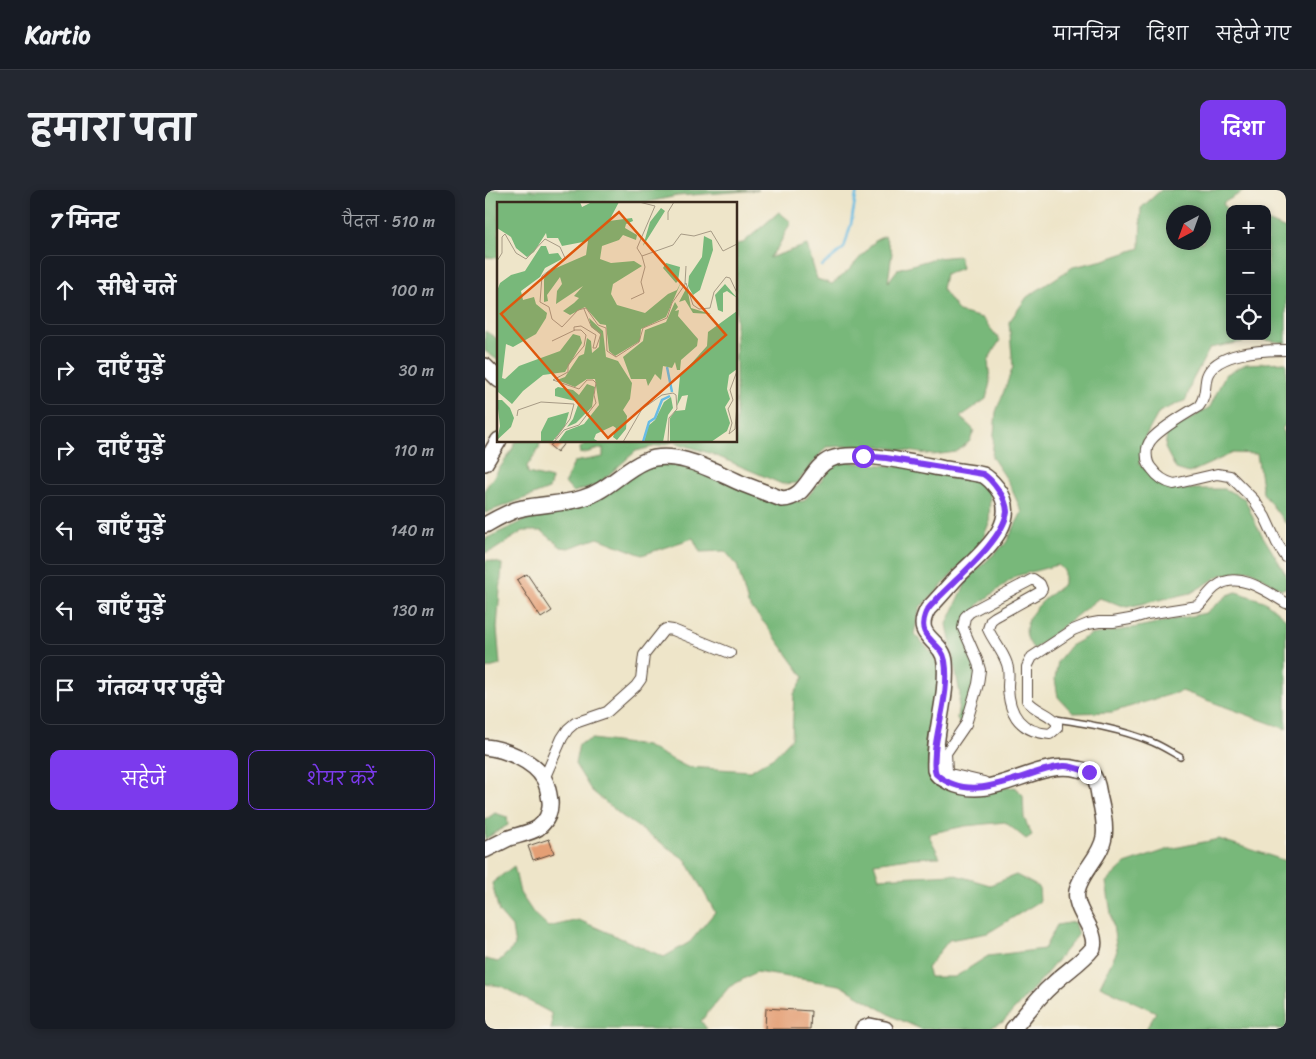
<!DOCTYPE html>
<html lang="hi">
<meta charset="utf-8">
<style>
body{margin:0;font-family:Sriracha,"Playpen Sans Deva",sans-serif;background:#242831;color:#f1f3f6}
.controls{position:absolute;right:15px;top:15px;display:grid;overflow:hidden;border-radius:10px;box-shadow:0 2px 8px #0003}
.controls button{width:45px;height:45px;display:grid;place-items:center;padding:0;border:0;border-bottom:1px solid #363941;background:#171b24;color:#f1f3f6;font:25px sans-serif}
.compass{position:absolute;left:681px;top:15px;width:45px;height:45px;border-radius:50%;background:#171b24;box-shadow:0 2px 8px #0003;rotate:221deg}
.stop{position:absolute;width:15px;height:15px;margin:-11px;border:4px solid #7c3aed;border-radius:50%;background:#fff}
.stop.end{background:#7c3aed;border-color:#fff;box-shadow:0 1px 5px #0008}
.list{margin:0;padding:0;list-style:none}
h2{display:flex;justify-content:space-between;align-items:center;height:65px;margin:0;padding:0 20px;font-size:21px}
h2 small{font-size:16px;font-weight:400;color:#9ea1a6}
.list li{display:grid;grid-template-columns:32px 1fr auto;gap:15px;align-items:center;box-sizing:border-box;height:70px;margin:0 10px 10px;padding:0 10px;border:1px solid #363941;border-radius:10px}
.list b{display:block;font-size:19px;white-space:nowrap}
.list em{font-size:16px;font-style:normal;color:#9ea1a6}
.actions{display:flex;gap:10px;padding:15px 20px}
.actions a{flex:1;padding:11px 0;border:1px solid #7c3aed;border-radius:10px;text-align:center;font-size:18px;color:#7c3aed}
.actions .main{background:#7c3aed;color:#fff}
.icon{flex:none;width:28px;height:28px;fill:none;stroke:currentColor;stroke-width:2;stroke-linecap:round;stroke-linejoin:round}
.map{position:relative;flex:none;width:801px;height:839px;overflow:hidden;border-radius:10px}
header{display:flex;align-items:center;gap:30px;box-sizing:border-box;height:70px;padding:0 25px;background:#171b24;border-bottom:1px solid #363941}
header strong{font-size:24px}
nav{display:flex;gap:28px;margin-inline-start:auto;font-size:18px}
.intro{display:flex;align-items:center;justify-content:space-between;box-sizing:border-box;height:120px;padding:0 30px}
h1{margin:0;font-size:35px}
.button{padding:12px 22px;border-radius:10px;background:#7c3aed;color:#fff;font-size:18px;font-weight:700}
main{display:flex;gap:30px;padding:0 30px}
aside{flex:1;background:#171b24;border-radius:10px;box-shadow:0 2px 8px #0003}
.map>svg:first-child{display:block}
</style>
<header>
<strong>Kartio</strong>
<nav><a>मानचित्र</a><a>दिशा</a><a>सहेजे गए</a></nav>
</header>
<div class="intro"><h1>हमारा पता</h1><a class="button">दिशा</a></div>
<main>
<aside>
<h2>7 मिनट<small>पैदल · 510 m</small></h2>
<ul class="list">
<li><svg class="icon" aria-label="ahead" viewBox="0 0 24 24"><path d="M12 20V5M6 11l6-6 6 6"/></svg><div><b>सीधे चलें</b></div><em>100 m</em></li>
<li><svg class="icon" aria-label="right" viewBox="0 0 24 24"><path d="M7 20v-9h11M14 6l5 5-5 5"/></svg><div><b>दाएँ मुड़ें</b></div><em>30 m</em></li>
<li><svg class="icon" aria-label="right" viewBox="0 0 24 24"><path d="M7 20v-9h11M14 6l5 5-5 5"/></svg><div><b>दाएँ मुड़ें</b></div><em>110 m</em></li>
<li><svg class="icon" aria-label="left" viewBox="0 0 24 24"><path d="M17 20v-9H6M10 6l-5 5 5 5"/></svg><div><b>बाएँ मुड़ें</b></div><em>140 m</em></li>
<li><svg class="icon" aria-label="left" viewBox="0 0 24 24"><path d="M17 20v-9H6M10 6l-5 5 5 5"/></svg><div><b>बाएँ मुड़ें</b></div><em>130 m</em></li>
<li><svg class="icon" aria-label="arrive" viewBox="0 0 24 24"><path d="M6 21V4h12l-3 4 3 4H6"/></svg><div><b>गंतव्य पर पहुँचे</b></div></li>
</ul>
<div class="actions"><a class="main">सहेजें</a><a>शेयर करें</a></div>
</aside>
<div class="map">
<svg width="801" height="839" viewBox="0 0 801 839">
<rect width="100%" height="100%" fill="#f7f3e8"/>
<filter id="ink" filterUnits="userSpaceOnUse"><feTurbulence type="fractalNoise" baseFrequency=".02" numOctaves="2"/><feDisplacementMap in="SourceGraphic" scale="10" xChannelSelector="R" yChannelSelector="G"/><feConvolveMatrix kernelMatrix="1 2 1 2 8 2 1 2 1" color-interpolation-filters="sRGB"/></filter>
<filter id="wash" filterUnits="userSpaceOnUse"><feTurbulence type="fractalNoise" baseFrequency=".0096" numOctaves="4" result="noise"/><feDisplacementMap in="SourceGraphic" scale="20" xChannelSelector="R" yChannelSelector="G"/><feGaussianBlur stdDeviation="1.12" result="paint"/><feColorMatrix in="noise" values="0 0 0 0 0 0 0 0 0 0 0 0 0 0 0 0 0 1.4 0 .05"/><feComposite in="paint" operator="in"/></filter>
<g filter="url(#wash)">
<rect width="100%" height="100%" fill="#eee5c9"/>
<path fill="#78b87a" stroke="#5a714c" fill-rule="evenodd" d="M0,0H274L192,6L154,14H14V68L0,67Z
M676,0H761L738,13L745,27V146H782V32H785L801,39V153L773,149L725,158L707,191L701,210L674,222L659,249L654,274L685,299H740L760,309L771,335L801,384V398L796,399L765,380L736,385L706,403L642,417L614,408L549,459C526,433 559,409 579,394V380L572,375L531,386L494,414L484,429L488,444L493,489L479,537L475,536L472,528L475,504L462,434L483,388L521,353L537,322L523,291L507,267L511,222L528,177L524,132L542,107L588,77L619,70L655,58L656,18ZM688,22H718V52H688Z
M294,22L306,32L293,57L284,68L322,55L332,89L347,94L363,81L391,50L400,46L407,63L403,92L413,79L451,68L474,66L477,78L460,84L457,99L474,122L497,128L515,150L503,170L505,192L501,209L475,227L489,240L485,251L471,262L448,265L387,255L341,257L312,293L297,294L227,264L189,252L151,261L112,295L88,302L80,293L89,272L118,267V258L96,264L95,258L104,251H251V54L258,53Z
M0,141L14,150V171L0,161Z
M801,172V234L797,239L801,252V334L778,303L772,264L748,263L704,283L691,279L680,258L682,243L725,217L740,185L761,174Z
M31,251H55L54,258L42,276L43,283L67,289L64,299L0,323V299L26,262Z
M354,269L371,273L436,278L484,286L500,294L505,304L504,333L497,351L452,401L435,417L429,444L451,467L457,497L449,587L499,600L530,597L538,605L539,628L547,645L541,649L520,632L480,636L443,644L455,667L424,668L389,673L394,688L467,684L505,695L531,685L554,697L555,711L503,743L464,750L442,778L445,787H470L503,766L559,759L572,735L589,732L593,745L557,789L518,832L501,839H436L411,828L355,795L271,782L244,797L216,831L222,839H65L67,837L66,823L16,796L0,794V769L13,772L30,756L27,737L14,722L7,693L29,676L35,703L49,724L63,737L94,730L179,767L205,752L230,722L201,670L137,626L106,600L90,574L94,554L107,549L161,556L202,577L265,581L290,566L307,548L309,504L319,487L281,435L263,414L252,375L240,361L215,362L208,348L157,365L113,348L84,358L76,357L57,341H38L9,360L0,363V349L53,324L86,320L117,308L155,279L172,273L210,278L305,312L319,311Z
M2,370L17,374L12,438L15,475L0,479V372Z
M751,402L779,411L801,429V539L697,501L627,522L588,523L573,507L570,489L573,471L585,456L605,445L643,439L721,423L743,405Z
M10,623L22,627L23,635L0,649V630Z
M734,649L801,671V839H661L671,822L615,796L632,761L621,692L640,674L684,659Z"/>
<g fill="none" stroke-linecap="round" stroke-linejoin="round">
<path stroke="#68bce4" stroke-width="2.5" d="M337,76L359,58L366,34L372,0"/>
</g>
<g id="blocks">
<path fill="#e49f75" d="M69,251H81L72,262L65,256Z
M42,384L67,421L56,428L32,390Z
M64,649L69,663L48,670L43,656Z
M281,818L326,821L325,839H280Z"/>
</g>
</g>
<g filter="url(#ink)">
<use href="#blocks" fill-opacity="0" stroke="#564638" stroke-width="1"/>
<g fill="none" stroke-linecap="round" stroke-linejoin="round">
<g stroke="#564638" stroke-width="8">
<path id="service" d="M571,529C604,534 636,539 667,552C677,556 686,562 695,567"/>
</g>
<g stroke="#564638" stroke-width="12">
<path id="minor" d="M801,160C780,160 731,162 722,186C719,196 722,206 714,216C702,223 675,239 666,250C660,257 660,272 667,279C672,286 680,292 689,294L732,284L745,286L769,310L780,327L792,353L801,367
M59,589L77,548L83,539L90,533L122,522L151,496L156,489L159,465L178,441L181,439L188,440L245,463
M499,592L465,584L462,581L461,563L481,534L493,494L495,480L492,470L478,438L480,427L485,422L548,389L555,394L557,399L555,402L510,427L506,430L503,439C508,451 518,461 522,474C525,482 523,489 523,497C524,525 536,542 565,544L572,538V533C565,523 549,521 542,510V477L547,467L588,440L603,434L614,432H628L645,429L662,424L713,416C720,410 724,401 732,396C753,380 783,402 801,413"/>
</g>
<g stroke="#564638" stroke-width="18">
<path id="primary" d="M0,176L14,190
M0,273L14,250
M0,335C11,329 26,320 38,318C58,314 79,314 98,308C122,301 138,280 160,271C191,258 230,282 258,294C271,299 284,304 297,309C323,308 324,278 346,269C370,259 433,274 460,279C473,281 486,282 498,285C504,288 508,293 512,298C539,332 494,365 472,387C462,398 453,409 443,419C426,448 458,449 460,472C463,509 448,544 450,580C452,587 458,588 464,592C508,614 550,568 593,579C598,580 604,581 607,584C612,589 613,599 614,605C617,618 621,634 619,647C616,667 596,681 592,701C588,721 613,739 608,758C596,773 580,782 567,795C552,808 541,824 528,839
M0,557C20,559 49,571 59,589C63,596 64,604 65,611C66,621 62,631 53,638C45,643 33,645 24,648C16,652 8,656 0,660
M378,839L385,836L400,839"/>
</g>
<use href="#service" stroke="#fff" stroke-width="5"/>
<use href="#minor" stroke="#fff" stroke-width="10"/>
<use href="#primary" stroke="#fff" stroke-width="15"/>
</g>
</g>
<g fill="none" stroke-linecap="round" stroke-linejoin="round" filter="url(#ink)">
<path stroke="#7c3aed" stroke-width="6" d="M378,266L401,268L498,284C505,288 510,295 514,301C518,306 522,315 522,322C518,350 473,387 454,407C449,413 442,418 440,425C431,450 457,451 460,471C465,500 453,532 450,561C450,569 448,577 451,584C489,617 537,581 578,576C586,575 596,580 604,582"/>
</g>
<g transform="translate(12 12)">
<rect width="240" height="240" fill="#eee5c9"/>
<path d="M0,0H83L85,5L95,0H122L112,19L135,16L136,19L129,22L128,26L140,33L139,38L126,33L122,38L105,44L103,57L114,61L137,59L145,64L116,82L114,92L120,103L148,111L171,92L180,88L185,78L169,115L144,127L143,139L118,154L112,149L109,123L103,122L88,105L73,113L66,109L77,101L82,96L77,94L86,84L59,102L60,89L65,82L63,75L50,93L51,99L47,100V77L50,70L89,53L91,39L65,44L61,36H50L49,31L37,50L30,55L19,46L14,35L0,26ZM164,6L168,9L146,44L153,20ZM207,34L215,38L216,48L203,88L196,93L191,84L192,74L205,55ZM44,44H49L52,52L61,51L65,57L48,66L43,75L24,89L26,98L37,95L39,102L50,111L49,116L39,132L16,145L9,142L5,176L8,177L22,164L63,149L76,132L83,134L85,141L68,170L46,173L26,189L15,202L1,190L0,89L3,81L14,73L28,69ZM169,61L183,65L181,79L179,81L166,66ZM228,82L240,96L230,89L226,91V110L221,108L218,93ZM190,85L194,106L214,112L196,111L188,98L182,100ZM178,100L181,105L178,109L182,108L181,114L201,137L200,144L184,158L183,168H180L178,160L175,166L166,164L164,178L158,172L151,184L149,177H134L126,155L146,139L148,128L169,120ZM240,109V167L232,173L230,187L233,197L228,205L233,221L230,229L214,240H173V216L178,209L188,208L191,193L185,194L180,204L183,174L210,144L211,130ZM92,116L106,129L109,155L121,159L135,181L133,197L126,208L130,214L129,227L120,238L116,235L119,226L116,224L99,232L97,237L102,240H61L69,229L87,222L102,203L98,177H90L78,185L60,178L68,175L82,154L87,152L90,136L94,139L95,151L102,145L103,132L94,125ZM90,182L98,185L95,205L79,221L70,225L76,217L82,200L58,194V187L61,185L76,188L82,193ZM174,195L176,206L171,213L166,240H147L151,224L158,218L167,200ZM0,198H5L13,206L17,216L14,225L0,238L3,224ZM72,210L68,224L55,240H44V230L51,216Z" fill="#78b87a"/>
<path fill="none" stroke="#68bce4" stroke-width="2.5" d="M170,165L175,190M146,240L152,220L158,216L165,198L173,194"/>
<path fill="none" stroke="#a69a85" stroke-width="1" d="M142,0L158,4L140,46L145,54L176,43L184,32L197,34L214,29L226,49L240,42M171,18V10L177,0M0,59L5,51V35L8,32L19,51L29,57L48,37L63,45L68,56L45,74L43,100L52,105L55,117L65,125L81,108L89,106L101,123L109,126L110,149L119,155L142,140L146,126L170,116L175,101L189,81L196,103L202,107L213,106L217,90L229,75L233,76L240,91M188,82L189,64M134,97L147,91L144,80L148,65L145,54M55,139L78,128M240,169L233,188L236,198L231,207L235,221L232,232L238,227L240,203M20,214L21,208L44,200L77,202L73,217L58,237M57,240L67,228L82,223L99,201L97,193L99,181L96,178H90L82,187L56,178L71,170V163L87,144L89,133L84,128H77V125L84,124L99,133L96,146H99L104,132L94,124L87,107M126,240L145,207L165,193L176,191L179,193L180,207L172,216L171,240"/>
<path fill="#df570d" fill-opacity="0.15" stroke="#df570d" stroke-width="2.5" d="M122,10L229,133L111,236L4,112Z"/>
<rect width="240" height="240" fill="none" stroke="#3b2a1e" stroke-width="2.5"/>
</g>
</svg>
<div class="controls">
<button>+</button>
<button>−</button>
<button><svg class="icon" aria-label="locate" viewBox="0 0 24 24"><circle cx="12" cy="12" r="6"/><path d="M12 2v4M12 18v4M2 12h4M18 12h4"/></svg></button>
</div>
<svg class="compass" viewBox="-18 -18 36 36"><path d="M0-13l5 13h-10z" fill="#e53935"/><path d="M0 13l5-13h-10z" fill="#9ea1a6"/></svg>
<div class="stop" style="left:378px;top:266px"></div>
<div class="stop end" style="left:604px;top:582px"></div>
</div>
</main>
